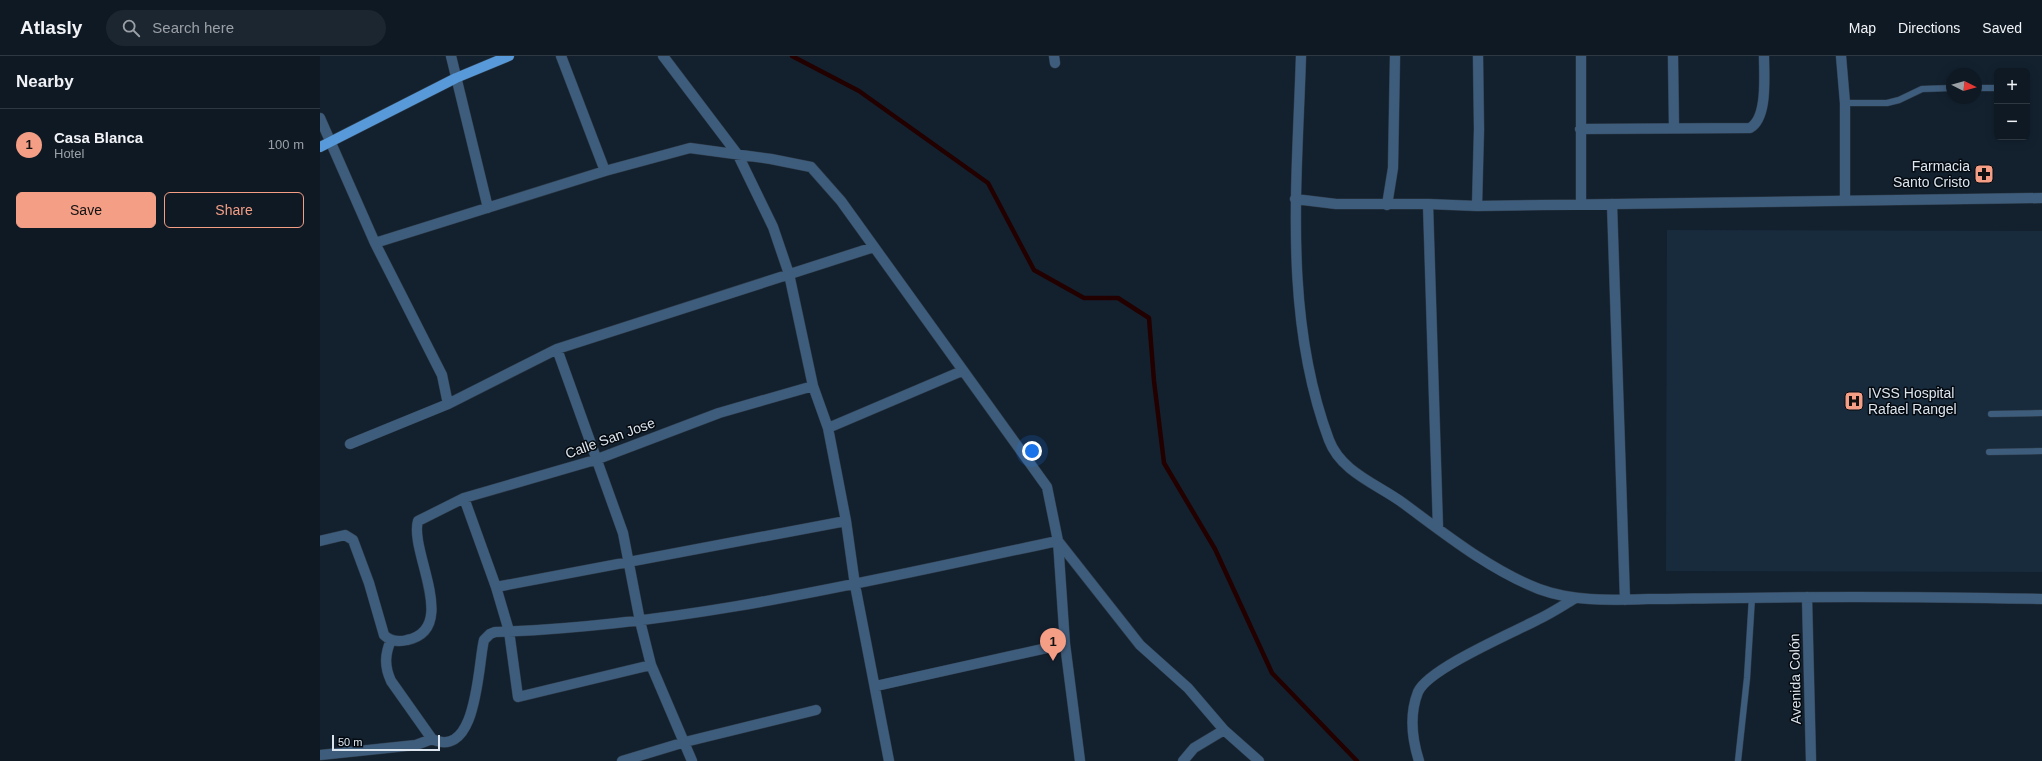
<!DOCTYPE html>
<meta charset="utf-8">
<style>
body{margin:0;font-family:Helvetica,sans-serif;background:#1c2630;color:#f1f3f6}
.controls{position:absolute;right:12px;top:12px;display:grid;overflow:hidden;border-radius:6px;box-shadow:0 2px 10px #0003}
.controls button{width:36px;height:36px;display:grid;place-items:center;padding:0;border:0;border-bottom:1px solid #2e3841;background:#0e1923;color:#f1f3f6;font:20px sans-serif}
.compass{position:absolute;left:1626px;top:12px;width:36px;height:36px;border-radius:50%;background:#0e1923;box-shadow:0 2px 10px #0003;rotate:96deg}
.scale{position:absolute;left:12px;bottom:10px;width:108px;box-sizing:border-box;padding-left:4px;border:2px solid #dce5ee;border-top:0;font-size:11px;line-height:14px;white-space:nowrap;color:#dce5ee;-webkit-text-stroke:3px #050a10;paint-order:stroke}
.you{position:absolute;left:712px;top:395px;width:14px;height:14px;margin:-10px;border:3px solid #fff;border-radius:50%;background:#1a73e8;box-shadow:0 0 0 6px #1a73e833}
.badge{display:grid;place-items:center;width:26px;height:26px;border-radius:50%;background:#f49e86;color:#111;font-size:13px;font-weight:700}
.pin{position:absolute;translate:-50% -33px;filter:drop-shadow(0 1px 2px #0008)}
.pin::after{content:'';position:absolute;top:21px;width:14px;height:12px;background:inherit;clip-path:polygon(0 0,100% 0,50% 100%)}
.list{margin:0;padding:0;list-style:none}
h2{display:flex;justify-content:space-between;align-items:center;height:52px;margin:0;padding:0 16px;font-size:17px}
h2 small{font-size:13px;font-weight:400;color:#9ba0a6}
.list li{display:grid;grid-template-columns:26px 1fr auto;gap:12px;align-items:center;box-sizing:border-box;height:72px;padding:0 16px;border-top:1px solid #2e3841}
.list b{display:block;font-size:15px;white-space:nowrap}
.list p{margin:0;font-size:13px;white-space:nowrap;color:#9ba0a6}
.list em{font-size:13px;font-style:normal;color:#9ba0a6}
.actions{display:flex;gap:8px;padding:12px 16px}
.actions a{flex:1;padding:9px 0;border:1px solid #f49e86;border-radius:6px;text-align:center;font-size:14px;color:#f49e86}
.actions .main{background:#f49e86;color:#111}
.icon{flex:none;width:22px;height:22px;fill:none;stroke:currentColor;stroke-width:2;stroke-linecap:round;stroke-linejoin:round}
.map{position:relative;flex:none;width:1722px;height:705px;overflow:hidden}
header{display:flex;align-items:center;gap:24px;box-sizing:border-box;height:56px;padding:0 20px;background:#0e1923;border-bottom:1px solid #2e3841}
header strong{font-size:19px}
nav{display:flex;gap:22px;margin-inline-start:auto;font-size:14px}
.search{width:280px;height:36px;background:#1c2630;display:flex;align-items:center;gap:10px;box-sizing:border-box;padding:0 14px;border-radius:22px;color:#9ba0a6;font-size:15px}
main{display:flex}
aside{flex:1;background:#0e1923}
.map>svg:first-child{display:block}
</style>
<header>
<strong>Atlasly</strong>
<div class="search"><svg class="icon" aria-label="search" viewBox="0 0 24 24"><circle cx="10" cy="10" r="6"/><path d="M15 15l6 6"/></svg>Search here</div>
<nav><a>Map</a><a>Directions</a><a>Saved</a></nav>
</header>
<main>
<aside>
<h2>Nearby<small></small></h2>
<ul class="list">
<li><span class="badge">1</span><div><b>Casa Blanca</b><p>Hotel</p></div><em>100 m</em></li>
</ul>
<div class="actions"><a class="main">Save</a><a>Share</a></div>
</aside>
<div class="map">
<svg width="1722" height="705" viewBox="0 0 1722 705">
<rect width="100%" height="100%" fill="#13212f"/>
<path fill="#182b3d" d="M1347,174L1722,175V516L1346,515Z"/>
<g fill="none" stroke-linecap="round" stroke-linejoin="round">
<path stroke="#200" stroke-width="4.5" d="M472,0L539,35L668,127L714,214L764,242H798L829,262L834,325L844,407L895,493L952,617L1037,705"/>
<g stroke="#2f3c4a" stroke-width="7">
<path id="service" d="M1656,32H1677
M1525,47H1567L1579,44L1602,33L1632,32
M1671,358L1722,357
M1669,396L1722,395
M1418,705L1427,622L1432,541"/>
</g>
<g stroke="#2f3c4a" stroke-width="11">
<path id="minor" d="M131,0L168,152
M241,0L285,115
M343,0L418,99L453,171L469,218L493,330L508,372L526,465L535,529L569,705
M734,0L735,7
M981,0C977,128 963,261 1009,384C1021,416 1057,428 1083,447C1125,478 1170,514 1219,533C1254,546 1292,544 1328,543C1359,543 1390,542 1421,542C1521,540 1621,541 1722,543
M1353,0L1354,72
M1521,0L1525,47V144
M0,62L55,187L122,319L128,348
M1260,73L1430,72C1448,62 1444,19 1444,0
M975,143L1016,148H1108L1157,150L1722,142
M1108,148L1118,472
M1261,148V0
M1292,148L1305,544
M1067,149L1073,112L1075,0
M1157,150L1159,73L1158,0
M55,187L285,115L370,92L451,103L491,111L521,145L727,431L738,485L820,589L868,632L904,674L939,705
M237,293L303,477L320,565L331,609L372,705
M508,372L642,315
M30,388L128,348L237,293L554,191
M144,442L176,531L189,575L198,641L331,609
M0,485L25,479L33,484L49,527L64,579C70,585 79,586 87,584C140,573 89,495 98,465L144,442L275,404L399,357L493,330
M176,531L526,465
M1487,541L1491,705
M71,584C65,598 64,610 71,625L112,683C158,705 158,606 164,584L170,578L175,576C366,570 551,524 738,485L745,588L760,705
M556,630L745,588
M0,699L96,689L112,683
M302,705L365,686L496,654
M863,705L874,692L904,674
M1099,705C1092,683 1089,659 1098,636C1108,613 1192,577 1217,564C1230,558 1242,550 1254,543"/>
</g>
<g stroke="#2f3c4a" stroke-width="11">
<path id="primary" d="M0,91L136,22L189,0"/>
</g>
<use href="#service" stroke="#3e5d7c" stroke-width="6"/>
<use href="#minor" stroke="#3e5d7c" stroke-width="10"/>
<use href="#primary" stroke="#589ad9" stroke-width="10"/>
</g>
<defs>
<g id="pharmacy-square" transform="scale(1)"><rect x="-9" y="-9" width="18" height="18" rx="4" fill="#f49e86" stroke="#050a10"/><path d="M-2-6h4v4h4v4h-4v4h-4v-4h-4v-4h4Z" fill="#111"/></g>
<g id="hospital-square" transform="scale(1)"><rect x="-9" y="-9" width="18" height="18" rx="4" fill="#f49e86" stroke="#050a10"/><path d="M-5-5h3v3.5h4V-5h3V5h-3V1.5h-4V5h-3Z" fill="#111"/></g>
</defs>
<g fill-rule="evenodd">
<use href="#pharmacy-square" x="1664" y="118"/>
<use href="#hospital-square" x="1534" y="345"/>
</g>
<g text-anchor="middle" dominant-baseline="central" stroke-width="3" stroke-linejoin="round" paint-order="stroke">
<g font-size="14" fill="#dce5ee" stroke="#050a10" text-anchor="end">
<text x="1650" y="110">Farmacia<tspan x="1650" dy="16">Santo Cristo</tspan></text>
<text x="1548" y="337" text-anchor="start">IVSS Hospital<tspan x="1548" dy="16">Rafael Rangel</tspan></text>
</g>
<g font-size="14" fill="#dce5ee" stroke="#050a10">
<text transform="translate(290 382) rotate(-20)">Calle San Jose</text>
<text transform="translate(1475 623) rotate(-91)">Avenida Colón</text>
</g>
</g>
</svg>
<div class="controls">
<button>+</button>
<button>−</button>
</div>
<svg class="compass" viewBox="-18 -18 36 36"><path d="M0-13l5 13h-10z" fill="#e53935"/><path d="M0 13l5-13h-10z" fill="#9ba0a6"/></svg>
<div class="scale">50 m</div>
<div class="you"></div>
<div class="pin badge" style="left:733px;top:605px">1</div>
</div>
</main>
